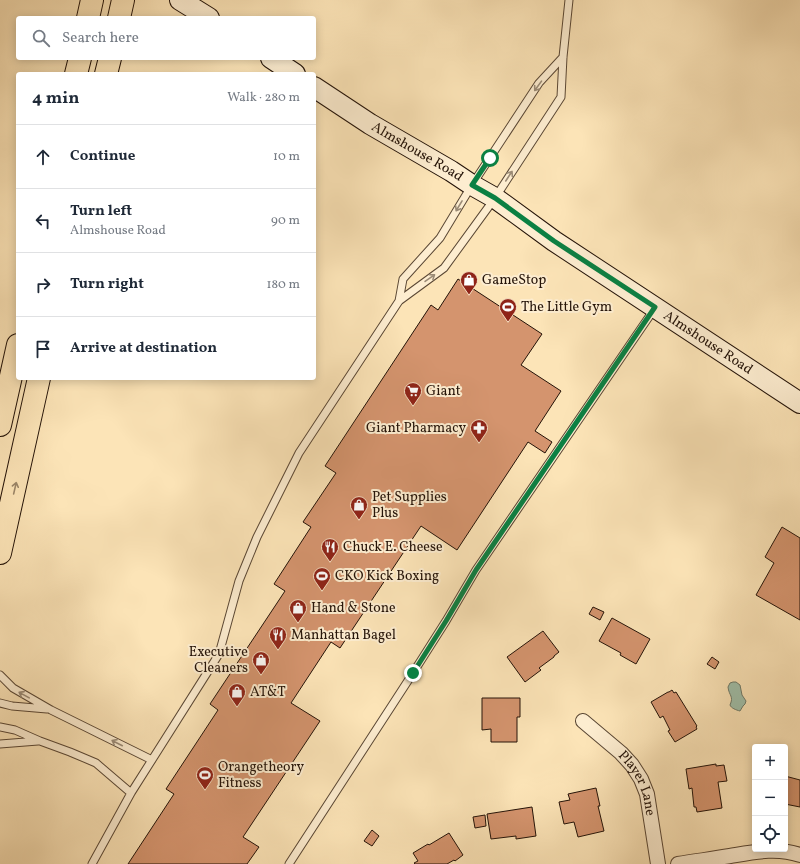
<!DOCTYPE html>
<meta charset="utf-8">
<style>
body{margin:0;font-family:Vollkorn,serif;background:#f6f6f7;color:#1f2937}
.controls{position:absolute;right:12px;bottom:12px;display:grid;overflow:hidden;border-radius:4px;box-shadow:0 2px 10px #0003}
.controls button{width:36px;height:36px;display:grid;place-items:center;padding:0;border:0;border-bottom:1px solid #e0e1e3;background:#fff;color:#1f2937;font:20px sans-serif}
.stop{position:absolute;width:12px;height:12px;margin:-9px;border:3px solid #0b8043;border-radius:50%;background:#fff}
.stop.end{background:#0b8043;border-color:#fff;box-shadow:0 1px 4px #0008}
.list{margin:0;padding:0;list-style:none}
h2{display:flex;justify-content:space-between;align-items:center;height:52px;margin:0;padding:0 16px;font-size:17px}
h2 small{font-size:13px;font-weight:400;color:#747a83}
.list li{display:grid;grid-template-columns:26px 1fr auto;gap:12px;align-items:center;box-sizing:border-box;height:64px;padding:0 16px;border-top:1px solid #e0e1e3}
.list b{display:block;font-size:15px;white-space:nowrap}
.list p{margin:0;font-size:13px;white-space:nowrap;color:#747a83}
.list em{font-size:13px;font-style:normal;color:#747a83}
.icon{flex:none;width:22px;height:22px;fill:none;stroke:currentColor;stroke-width:2;stroke-linecap:round;stroke-linejoin:round}
.map{position:relative;flex:none;width:800px;height:864px;overflow:hidden}
.search{position:absolute;background:#fff;box-shadow:0 2px 10px #0003;left:16px;top:16px;width:300px;height:44px;display:flex;align-items:center;gap:10px;box-sizing:border-box;padding:0 14px;border-radius:4px;color:#747a83;font-size:15px}
.panel{position:absolute;background:#fff;box-shadow:0 2px 10px #0003;left:16px;top:72px;width:300px;height:308px;border-radius:4px}
.map>svg:first-child{display:block}
</style>
<div class="map">
<svg width="800" height="864" viewBox="0 0 800 864">
<rect width="100%" height="100%" fill="#fce4b7"/>
<filter id="stains"><feTurbulence type="fractalNoise" baseFrequency=".005" numOctaves="4"/><feColorMatrix values="0 0 0 0 .2 0 0 0 0 .09 0 0 0 0 .02 0 0 0 .5 -.17"/></filter>
<radialGradient id="worn" r=".72"><stop offset=".6" stop-color="#630" stop-opacity="0"/><stop offset="1" stop-color="#630" stop-opacity=".3"/></radialGradient>
<path fill="#a0bfa9" stroke="#6e7a69" d="M733,682H736L740,685L742,695L746,701L745,704L743,706L740,711C736,710 731,708 730,705C734,696 729,696 728,687L730,683Z"/>
<path fill="#d4946e" stroke="#241308" d="M458,279L542,334L521,365L561,391L535,431L552,442L545,453L528,442L457,550L421,526L340,648L331,642L291,703L320,721L243,837L259,847L247,864H128L174,794L166,789L218,710L210,704L285,591L274,584L311,527L303,522L336,473L325,466L431,305L438,310Z
M782,527L800,538V620L756,595L774,563L765,557Z
M593,607L604,612L600,620L589,614Z
M612,618L650,639L636,664L620,655L621,653L599,641Z
M543,631L559,652L554,656V657L539,668L541,670L525,682L507,657Z
M712,657L719,662L715,669L707,664Z
M672,690L674,693L676,692L697,726L696,727L697,729L675,742L668,731L670,730L663,716L660,718L651,702L668,692H669Z
M482,698H520V717H517V742H491V729L482,730Z
M716,764V766L724,765L727,781L718,782L722,808L697,812L696,807H694L692,788L689,789L686,769Z
M785,776L800,780V807L785,804Z
M596,788L600,806H598L604,831L578,837L574,822L564,824L559,802L570,800L568,794Z
M532,807L536,836L516,839V836L491,839L487,814Z
M485,815L486,826L475,828L473,817Z
M372,830L379,836L372,846L364,841Z
M449,833L463,855L455,861L454,860L447,864H415L414,863L418,861L413,853L428,844L429,845Z"/>
<g fill="none" stroke-linecap="round" stroke-linejoin="round">
<g stroke="#5a4734" stroke-width="9">
<path id="service" d="M399,301L403,279L440,238L472,185L539,83L563,57
M0,675L13,688L51,710L152,760
M0,703L12,706L47,709
M0,727L15,730L40,741L70,752L96,763L131,793
M0,744L38,741
M92,864L131,793L219,654L239,581L257,537L299,453L399,301L444,268L495,198L561,97L563,57L569,0
M289,864L413,673L446,621L476,570L655,308"/>
</g>
<g stroke="#5a4734" stroke-width="16">
<g id="minor">
<path id="s1" d="M583,721L621,753L632,765L641,779L647,794L658,864"/>
<path d="M678,864C696,861 713,859 730,856C754,852 777,847 800,855"/>
</g>
</g>
<g stroke="#241308" stroke-width="22">
<g id="secondary">
<path d="M180,0L209,18"/>
<path d="M271,58L295,74"/>
<path id="s2" d="M314,87L370,124L451,171L472,185L495,198L554,241L800,403"/>
</g>
</g>
<g stroke="#241308" stroke-width="24">
<path id="trunk" d="M88,18L92,0
M119,18L123,0
M76,74L80,58
M106,74L110,58
M0,425L18,345
M0,553L39,378"/>
</g>
<use href="#service" stroke="#fdedd0" stroke-width="7"/>
<use href="#minor" stroke="#fdedd0" stroke-width="14"/>
<use href="#secondary" stroke="#fdedd0" stroke-width="20"/>
<use href="#trunk" stroke="#fce4b7" stroke-width="22"/>
</g>
<defs><path id="oneway-shaft" d="M-6 0H5M1.5-3L5.5 0L1.5 3" fill="none" stroke-width="1.6" stroke-linecap="round" stroke-linejoin="round"/></defs>
<g stroke="#9b8b76">
<use href="#oneway-shaft" transform="translate(538 86) rotate(126)"/>
<use href="#oneway-shaft" transform="translate(509 176) rotate(-57)"/>
<use href="#oneway-shaft" transform="translate(459 206) rotate(121)"/>
<use href="#oneway-shaft" transform="translate(430 278) rotate(-35)"/>
<use href="#oneway-shaft" transform="translate(24 695) rotate(-151)"/>
<use href="#oneway-shaft" transform="translate(117 743) rotate(-153)"/>
</g>
<use stroke="#9b8668" href="#oneway-shaft" transform="translate(15 488) rotate(-77)"/>
<g fill="none" stroke-linecap="round" stroke-linejoin="round">
<path stroke="#0b8043" stroke-width="5" d="M413,673L446,621L476,570L655,307L554,241L495,198L472,185L490,158"/>
</g>
<defs>
<g id="shop-pin" transform="scale(0.9)"><path d="M0 17L-7.5 6A9.5 9.5 0 1 1 7.5 6Z" fill="#8f2418" stroke="#fdedd0"/><path d="M-5-2.5h2.3a2.7 3.5 0 0 1 5.4 0H5L5.5 6h-11ZM-1.5-2.5h3a1.5 2.3 0 0 0-3 0Z" fill="#fff"/></g>
<g id="stadium-pin" transform="scale(0.9)"><path d="M0 17L-7.5 6A9.5 9.5 0 1 1 7.5 6Z" fill="#8f2418" stroke="#fdedd0"/><path d="M0-5a6.5 5 0 1 0 0 10a6.5 5 0 1 0 0-10ZM-3.5-1.8h7v3.6h-7Z" fill="#fff"/></g>
<g id="supermarket-pin" transform="scale(0.9)"><path d="M0 17L-7.5 6A9.5 9.5 0 1 1 7.5 6Z" fill="#8f2418" stroke="#fdedd0"/><path d="M-6-5.5h2.5l.6 2H6L4.5 2H-2.5L-4.4-4H-6ZM-1.5 3.2a1.3 1.3 0 1 0 .1 0ZM3 3.2a1.3 1.3 0 1 0 .1 0Z" fill="#fff"/></g>
<g id="pharmacy-pin" transform="scale(0.9)"><path d="M0 17L-7.5 6A9.5 9.5 0 1 1 7.5 6Z" fill="#8f2418" stroke="#fdedd0"/><path d="M-2-6h4v4h4v4h-4v4h-4v-4h-4v-4h4Z" fill="#fff"/></g>
<g id="restaurant-pin" transform="scale(0.9)"><path d="M0 17L-7.5 6A9.5 9.5 0 1 1 7.5 6Z" fill="#8f2418" stroke="#fdedd0"/><path d="M-5-6h1v4h1v-4h1v4h1v-4h1v5L-1.5 .5V6h-2V.5L-5-1ZM5-6V6H3V1.5H1.5Q1.5-4 5-6Z" fill="#fff"/></g>
</defs>
<g fill-rule="evenodd">
<use href="#shop-pin" x="469" y="280"/>
<use href="#stadium-pin" x="508" y="307"/>
<use href="#supermarket-pin" x="413" y="391"/>
<use href="#pharmacy-pin" x="479" y="428"/>
<use href="#shop-pin" x="359" y="505"/>
<use href="#restaurant-pin" x="330" y="547"/>
<use href="#stadium-pin" x="322" y="576"/>
<use href="#shop-pin" x="298" y="608"/>
<use href="#restaurant-pin" x="278" y="635"/>
<use href="#shop-pin" x="261" y="660"/>
<use href="#shop-pin" x="237" y="692"/>
<use href="#stadium-pin" x="205" y="775"/>
</g>
<g text-anchor="middle" dominant-baseline="central" stroke-width="4" stroke-linejoin="round" paint-order="stroke">
<g font-size="14" fill="#241308" stroke="#fdedd0">
<text stroke="none"><textPath href="#s2" startOffset="122">Almshouse Road</textPath></text>
<text stroke="none"><textPath href="#s2" startOffset="470">Almshouse Road</textPath></text>
<text stroke="none"><textPath href="#s1" startOffset="85">Player Lane</textPath></text>
</g>
<g font-size="14" fill="#241308" stroke="#fdedd0" text-anchor="start">
<text x="482" y="280">GameStop</text>
<text x="521" y="307">The Little Gym</text>
<text x="426" y="391">Giant</text>
<text x="466" y="428" text-anchor="end">Giant Pharmacy</text>
<text x="372" y="497">Pet Supplies<tspan x="372" dy="16">Plus</tspan></text>
<text x="343" y="547">Chuck E. Cheese</text>
<text x="335" y="576">CKO Kick Boxing</text>
<text x="311" y="608">Hand &amp; Stone</text>
<text x="291" y="635">Manhattan Bagel</text>
<text x="248" y="652" text-anchor="end">Executive<tspan x="248" dy="16">Cleaners</tspan></text>
<text x="250" y="692">AT&amp;T</text>
<text x="218" y="767">Orangetheory<tspan x="218" dy="16">Fitness</tspan></text>
</g>
</g>
<rect width="100%" height="100%" filter="url(#stains)"/>
<rect width="100%" height="100%" fill="url(#worn)"/>
</svg>
<div class="controls">
<button>+</button>
<button>−</button>
<button><svg class="icon" aria-label="locate" viewBox="0 0 24 24"><circle cx="12" cy="12" r="6"/><path d="M12 2v4M12 18v4M2 12h4M18 12h4"/></svg></button>
</div>
<div class="stop" style="left:490px;top:158px"></div>
<div class="stop end" style="left:413px;top:673px"></div>
<div class="search"><svg class="icon" aria-label="search" viewBox="0 0 24 24"><circle cx="10" cy="10" r="6"/><path d="M15 15l6 6"/></svg>Search here</div>
<section class="panel">
<h2>4 min<small>Walk · 280 m</small></h2>
<ul class="list">
<li><svg class="icon" aria-label="ahead" viewBox="0 0 24 24"><path d="M12 20V5M6 11l6-6 6 6"/></svg><div><b>Continue</b></div><em>10 m</em></li>
<li><svg class="icon" aria-label="left" viewBox="0 0 24 24"><path d="M17 20v-9H6M10 6l-5 5 5 5"/></svg><div><b>Turn left</b><p>Almshouse Road</p></div><em>90 m</em></li>
<li><svg class="icon" aria-label="right" viewBox="0 0 24 24"><path d="M7 20v-9h11M14 6l5 5-5 5"/></svg><div><b>Turn right</b></div><em>180 m</em></li>
<li><svg class="icon" aria-label="arrive" viewBox="0 0 24 24"><path d="M6 21V4h12l-3 4 3 4H6"/></svg><div><b>Arrive at destination</b></div></li>
</ul>
</section>
</div>
